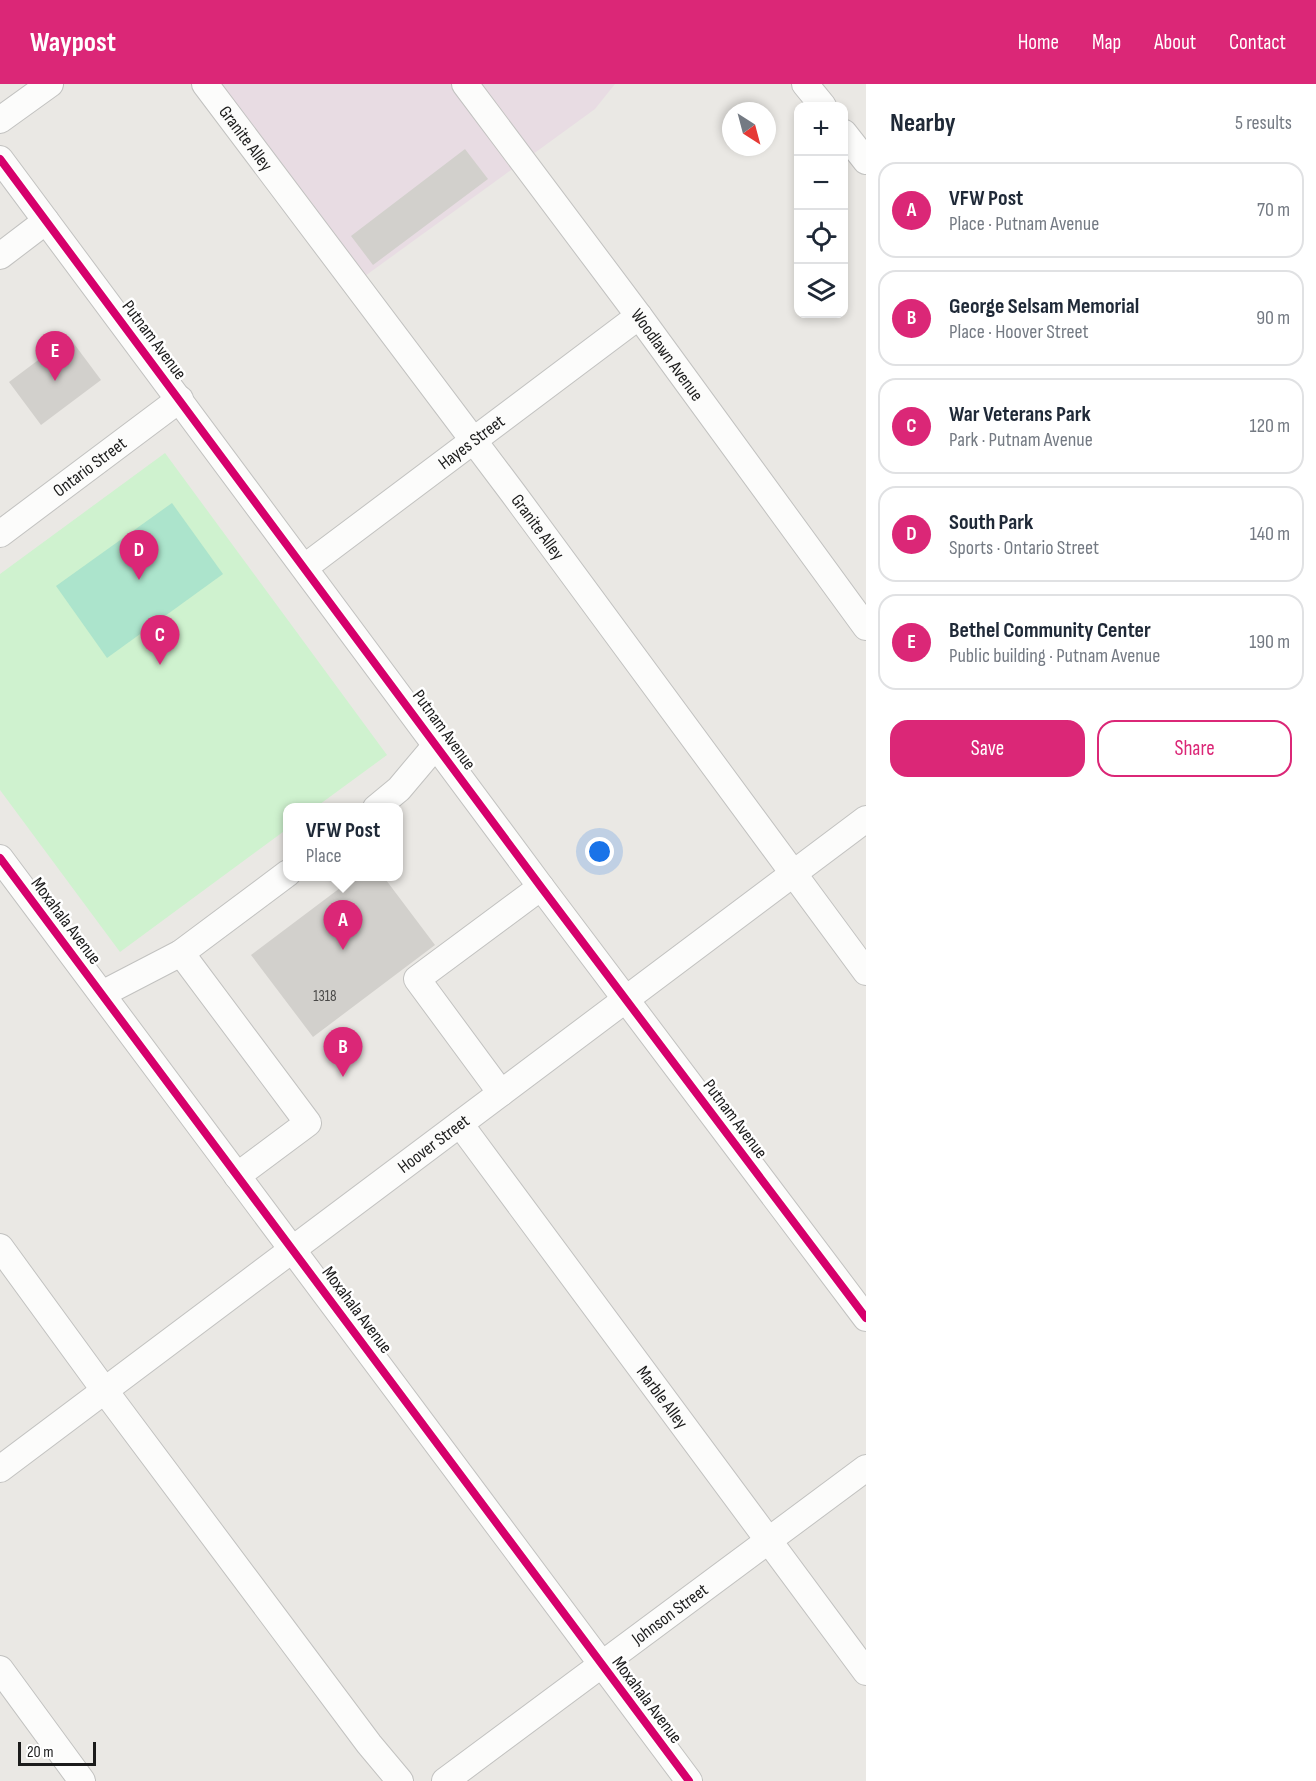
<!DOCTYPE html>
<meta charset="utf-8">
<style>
body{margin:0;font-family:"Sofia Sans Condensed",sans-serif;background:#f6f6f7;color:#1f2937}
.controls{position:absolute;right:18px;top:18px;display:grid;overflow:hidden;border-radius:12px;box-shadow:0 3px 9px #0003}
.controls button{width:54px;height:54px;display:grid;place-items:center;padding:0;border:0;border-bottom:2px solid #e0e1e3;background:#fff;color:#1f2937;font:30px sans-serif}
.compass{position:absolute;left:722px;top:18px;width:54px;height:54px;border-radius:50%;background:#fff;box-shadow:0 3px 9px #0003;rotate:144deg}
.scale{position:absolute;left:18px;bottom:15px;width:78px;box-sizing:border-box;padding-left:6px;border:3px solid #1b1b1b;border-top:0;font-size:16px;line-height:21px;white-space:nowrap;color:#1b1b1b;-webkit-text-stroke:4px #fff;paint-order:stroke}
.you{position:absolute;left:600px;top:768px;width:21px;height:21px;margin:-15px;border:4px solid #fff;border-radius:50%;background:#1a73e8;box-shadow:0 0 0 9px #1a73e833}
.badge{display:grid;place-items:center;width:39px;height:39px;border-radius:50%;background:#db2777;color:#fff;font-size:20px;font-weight:700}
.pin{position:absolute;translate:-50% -50px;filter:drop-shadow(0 2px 3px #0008)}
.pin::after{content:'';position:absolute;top:32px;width:21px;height:18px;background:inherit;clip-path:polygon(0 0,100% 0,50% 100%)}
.popup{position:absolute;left:283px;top:719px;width:120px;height:78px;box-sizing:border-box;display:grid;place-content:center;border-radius:12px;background:#fff;filter:drop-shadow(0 2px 4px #0005);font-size:20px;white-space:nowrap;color:#747a83}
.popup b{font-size:22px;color:#1f2937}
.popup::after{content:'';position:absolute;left:50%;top:100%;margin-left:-12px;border:12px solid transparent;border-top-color:#fff}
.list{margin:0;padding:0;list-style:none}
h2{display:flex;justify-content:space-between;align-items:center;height:78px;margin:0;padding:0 24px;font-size:26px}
h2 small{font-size:20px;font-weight:400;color:#747a83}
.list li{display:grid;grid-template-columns:39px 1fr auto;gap:18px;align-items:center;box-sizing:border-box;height:96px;margin:0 12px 12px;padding:0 12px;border:2px solid #e0e1e3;border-radius:18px}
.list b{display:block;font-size:22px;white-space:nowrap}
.list p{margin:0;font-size:20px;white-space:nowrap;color:#747a83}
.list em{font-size:20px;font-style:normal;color:#747a83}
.actions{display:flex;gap:12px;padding:18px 24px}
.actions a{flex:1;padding:14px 0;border:2px solid #db2777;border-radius:18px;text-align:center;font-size:21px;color:#db2777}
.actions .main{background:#db2777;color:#fff}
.icon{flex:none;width:33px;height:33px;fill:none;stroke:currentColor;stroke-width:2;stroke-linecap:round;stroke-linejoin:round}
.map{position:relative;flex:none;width:866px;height:1697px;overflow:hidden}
header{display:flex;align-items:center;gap:36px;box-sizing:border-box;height:84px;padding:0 30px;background:#db2777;color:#fff}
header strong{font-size:28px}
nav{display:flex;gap:33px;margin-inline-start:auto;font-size:21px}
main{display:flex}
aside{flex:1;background:#fff}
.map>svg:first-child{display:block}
</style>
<header>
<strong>Waypost</strong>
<nav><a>Home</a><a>Map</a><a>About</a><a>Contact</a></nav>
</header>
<main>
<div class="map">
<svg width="866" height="1697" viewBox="0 0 866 1697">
<rect width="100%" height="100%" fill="#eae8e4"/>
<path fill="#e8dce3" d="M215,0H615L595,25L365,192Z"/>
<path fill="#cff2cf" d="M165,369L387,671L316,723L288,724L287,745L120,868L0,706V490Z"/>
<path fill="#ace4cc" d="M172,419L223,490L107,574L56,502Z"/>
<path fill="#d2d0cc" d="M465,65L488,95L373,181L351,152Z
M69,253L101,296L41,341L9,298Z
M356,792H383L435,861L313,953L251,871Z"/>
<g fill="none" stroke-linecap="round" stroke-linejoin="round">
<g stroke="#c2c2c0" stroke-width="28">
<g id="minor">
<path id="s1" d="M205,0L513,409L866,888"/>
<path id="s2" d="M465,0L639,232L866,543"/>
<path d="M805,0L823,22"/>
<path d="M0,36L50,0"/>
<path d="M844,49L866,77"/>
<path d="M0,75L541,803L866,1234"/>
<path d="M0,172L46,137"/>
<path id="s3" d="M0,450L180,315"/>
<path id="s4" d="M305,483L639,232"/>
<path d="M376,724L399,705L436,661"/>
<path d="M0,774L689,1697"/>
<path d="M181,869L308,1039L237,1092"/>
<path d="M102,910L181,869L288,789"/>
<path d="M501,1009L417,895L541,803"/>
<path id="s5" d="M460,1040L866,1588"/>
<path d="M0,1163L105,1307L369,1660L400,1697"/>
<path id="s6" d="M0,1385L866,735"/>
<path d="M0,1585L82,1697"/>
<path id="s7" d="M445,1697L866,1384"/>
</g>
</g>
<use href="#minor" stroke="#fcfcfb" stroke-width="26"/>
<g stroke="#fff" stroke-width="11">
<path id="cycleway" d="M0,75L541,803L866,1234
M0,774L689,1697"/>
</g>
<use href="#cycleway" stroke="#d6006c" stroke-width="8"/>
</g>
<g text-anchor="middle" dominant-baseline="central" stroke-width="5" stroke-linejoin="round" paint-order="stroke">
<g font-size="15" fill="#494847">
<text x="325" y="912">1318</text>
</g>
<g font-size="18" fill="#1b1b1b" stroke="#fff">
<text stroke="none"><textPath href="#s1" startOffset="68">Granite Alley</textPath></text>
<text transform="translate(154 256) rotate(53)">Putnam Avenue</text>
<text stroke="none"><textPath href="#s2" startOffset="338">Woodlawn Avenue</textPath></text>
<text stroke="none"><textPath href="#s4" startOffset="208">Hayes Street</textPath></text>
<text stroke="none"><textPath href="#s3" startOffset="112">Ontario Street</textPath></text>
<text stroke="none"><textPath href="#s1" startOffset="554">Granite Alley</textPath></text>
<text transform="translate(444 646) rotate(54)">Putnam Avenue</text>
<text transform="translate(66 837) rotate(53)">Moxahala Avenue</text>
<text transform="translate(735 1035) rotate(53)">Putnam Avenue</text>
<text stroke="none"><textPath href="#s6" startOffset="542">Hoover Street</textPath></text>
<text transform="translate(357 1226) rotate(53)">Moxahala Avenue</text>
<text stroke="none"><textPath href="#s5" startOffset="340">Marble Alley</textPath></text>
<text stroke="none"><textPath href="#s7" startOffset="280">Johnson Street</textPath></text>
<text transform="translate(647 1616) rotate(53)">Moxahala Avenue</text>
</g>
</g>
</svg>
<div class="controls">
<button>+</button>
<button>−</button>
<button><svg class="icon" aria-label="locate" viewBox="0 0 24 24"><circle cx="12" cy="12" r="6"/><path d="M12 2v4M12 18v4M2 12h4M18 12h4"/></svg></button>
<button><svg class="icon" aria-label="layers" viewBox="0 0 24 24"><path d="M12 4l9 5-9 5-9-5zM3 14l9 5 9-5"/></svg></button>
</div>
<svg class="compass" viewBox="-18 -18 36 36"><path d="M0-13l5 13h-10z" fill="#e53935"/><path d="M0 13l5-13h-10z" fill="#747a83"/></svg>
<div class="scale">20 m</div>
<div class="you"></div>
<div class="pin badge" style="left:343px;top:866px">A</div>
<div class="popup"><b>VFW Post</b>Place</div>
<div class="pin badge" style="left:343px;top:993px">B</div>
<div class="pin badge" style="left:160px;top:581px">C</div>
<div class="pin badge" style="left:139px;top:496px">D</div>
<div class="pin badge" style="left:55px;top:297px">E</div>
</div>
<aside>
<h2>Nearby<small>5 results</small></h2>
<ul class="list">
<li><span class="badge">A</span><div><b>VFW Post</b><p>Place · Putnam Avenue</p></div><em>70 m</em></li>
<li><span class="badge">B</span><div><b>George Selsam Memorial</b><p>Place · Hoover Street</p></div><em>90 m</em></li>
<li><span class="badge">C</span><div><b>War Veterans Park</b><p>Park · Putnam Avenue</p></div><em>120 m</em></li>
<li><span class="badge">D</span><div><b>South Park</b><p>Sports · Ontario Street</p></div><em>140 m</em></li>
<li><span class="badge">E</span><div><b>Bethel Community Center</b><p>Public building · Putnam Avenue</p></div><em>190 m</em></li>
</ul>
<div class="actions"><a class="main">Save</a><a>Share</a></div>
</aside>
</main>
